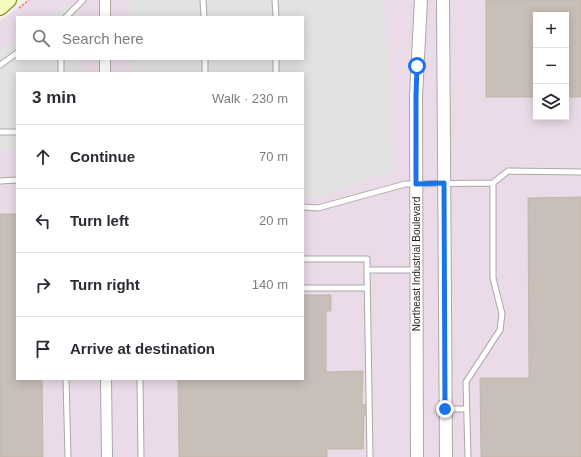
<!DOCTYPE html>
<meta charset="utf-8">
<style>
body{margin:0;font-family:Helvetica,sans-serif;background:#f2f2f3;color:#2b2b33}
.controls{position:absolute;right:12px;top:12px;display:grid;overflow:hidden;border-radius:0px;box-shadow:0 2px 10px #0003}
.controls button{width:36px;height:36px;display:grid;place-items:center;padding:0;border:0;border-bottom:1px solid #e1e1e2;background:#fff;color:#2b2b33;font:20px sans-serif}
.stop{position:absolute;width:12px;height:12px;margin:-9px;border:3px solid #1a73e8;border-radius:50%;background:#fff}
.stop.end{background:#1a73e8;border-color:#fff;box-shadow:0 1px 4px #0008}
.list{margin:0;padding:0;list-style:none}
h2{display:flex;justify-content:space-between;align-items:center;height:52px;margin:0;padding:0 16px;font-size:17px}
h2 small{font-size:13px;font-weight:400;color:#7c7c81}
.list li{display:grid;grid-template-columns:26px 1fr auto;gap:12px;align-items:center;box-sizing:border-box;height:64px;padding:0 16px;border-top:1px solid #e1e1e2}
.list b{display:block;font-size:15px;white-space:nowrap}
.list em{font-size:13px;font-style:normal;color:#7c7c81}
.icon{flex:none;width:22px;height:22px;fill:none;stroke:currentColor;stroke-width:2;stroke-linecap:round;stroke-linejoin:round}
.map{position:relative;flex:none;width:581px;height:457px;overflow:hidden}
.search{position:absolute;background:#fff;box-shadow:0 2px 10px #0003;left:16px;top:16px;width:288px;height:44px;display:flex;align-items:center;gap:10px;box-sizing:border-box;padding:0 14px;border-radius:0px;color:#7c7c81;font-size:15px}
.panel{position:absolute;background:#fff;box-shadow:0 2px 10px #0003;left:16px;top:72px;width:288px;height:308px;border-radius:0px}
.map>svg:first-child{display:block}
</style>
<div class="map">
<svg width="581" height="457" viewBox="0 0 581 457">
<rect width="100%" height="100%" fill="#f2efe9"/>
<path fill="#ebdbe8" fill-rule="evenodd" d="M28,0H581V457H0V21ZM536,15H566V117H536ZM17,17H303V59H17ZM17,73H303V379H17Z"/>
<path fill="#e2e2e2" d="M129,0H384L394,169L320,198H303V73H131V59H303V17H130Z
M66,3L80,17H46Z
M17,38V59H81V73H17V150H0V50Z"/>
<path fill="#c7bfb8" stroke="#c4b6ab" d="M486,0H581V97H566V15H536V97H486Z
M581,197V457H481L480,378H529L528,198Z
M0,214H17V379H42L43,457H0Z
M303,295H331V311H326V372L363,371L362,405L368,404V415H364L363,449H327V457H179L178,379H303Z"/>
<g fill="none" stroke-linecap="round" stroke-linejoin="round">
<g stroke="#a9a9a9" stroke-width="7">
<path id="service" d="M203,0L204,17
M275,0L276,17
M66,17L83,0
M61,59V73
M205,59V73
M276,59V73
M0,65L17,53
M0,132H17
M0,181L17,180
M303,207L318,208L405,184L493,183L508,171L581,172
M303,259H367V270
M303,288H367
M66,379L68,457
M140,379L141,457
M446,409H467
M370,457L367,270H416
M468,457L466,382L500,330L502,314L493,278V183"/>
</g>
<g stroke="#a9a9a9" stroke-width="12">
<path id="minor" d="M105,0V17
M105,59V73
M106,379L107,457"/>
</g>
<g stroke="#a9a9a9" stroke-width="14">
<path id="tertiary" d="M443,0L446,457
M417,457L416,96L421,0"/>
</g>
<g stroke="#707d05" stroke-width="16">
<path id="secondary" d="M0,8L9,0"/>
</g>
<path stroke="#fa8072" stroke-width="2" stroke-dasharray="2 2" stroke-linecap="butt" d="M19,8L29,0"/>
<use href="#service" stroke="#fff" stroke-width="5"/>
<use href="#minor" stroke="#fff" stroke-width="10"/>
<use href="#tertiary" stroke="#fff" stroke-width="12"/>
<use href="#secondary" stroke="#f7fabf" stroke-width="14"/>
</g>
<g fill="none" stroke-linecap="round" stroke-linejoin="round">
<path stroke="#1a73e8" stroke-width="5" d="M417,66L416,96V184L444,183L445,409"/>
</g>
<g text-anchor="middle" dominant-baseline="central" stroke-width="3" stroke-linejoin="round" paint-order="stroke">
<g font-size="10" fill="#222" stroke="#fff">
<text transform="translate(416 264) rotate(-90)">Northeast Industrial Boulevard</text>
</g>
</g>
</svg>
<div class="controls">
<button>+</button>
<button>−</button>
<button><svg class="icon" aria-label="layers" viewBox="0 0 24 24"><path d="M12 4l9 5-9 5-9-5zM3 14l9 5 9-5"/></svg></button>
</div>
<div class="stop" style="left:417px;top:66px"></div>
<div class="stop end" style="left:445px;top:409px"></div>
<div class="search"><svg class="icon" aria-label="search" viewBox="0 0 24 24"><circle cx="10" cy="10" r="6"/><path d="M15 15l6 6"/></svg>Search here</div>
<section class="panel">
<h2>3 min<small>Walk · 230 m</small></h2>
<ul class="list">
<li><svg class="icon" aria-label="ahead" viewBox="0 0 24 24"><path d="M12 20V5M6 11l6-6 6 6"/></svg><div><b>Continue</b></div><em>70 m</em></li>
<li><svg class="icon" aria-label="left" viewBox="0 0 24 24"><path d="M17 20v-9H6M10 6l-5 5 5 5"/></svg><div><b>Turn left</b></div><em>20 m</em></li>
<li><svg class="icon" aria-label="right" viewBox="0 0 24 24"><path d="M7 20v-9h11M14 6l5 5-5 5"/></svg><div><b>Turn right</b></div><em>140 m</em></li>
<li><svg class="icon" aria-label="arrive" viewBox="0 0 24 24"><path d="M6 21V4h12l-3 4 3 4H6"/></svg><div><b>Arrive at destination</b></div></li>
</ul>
</section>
</div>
